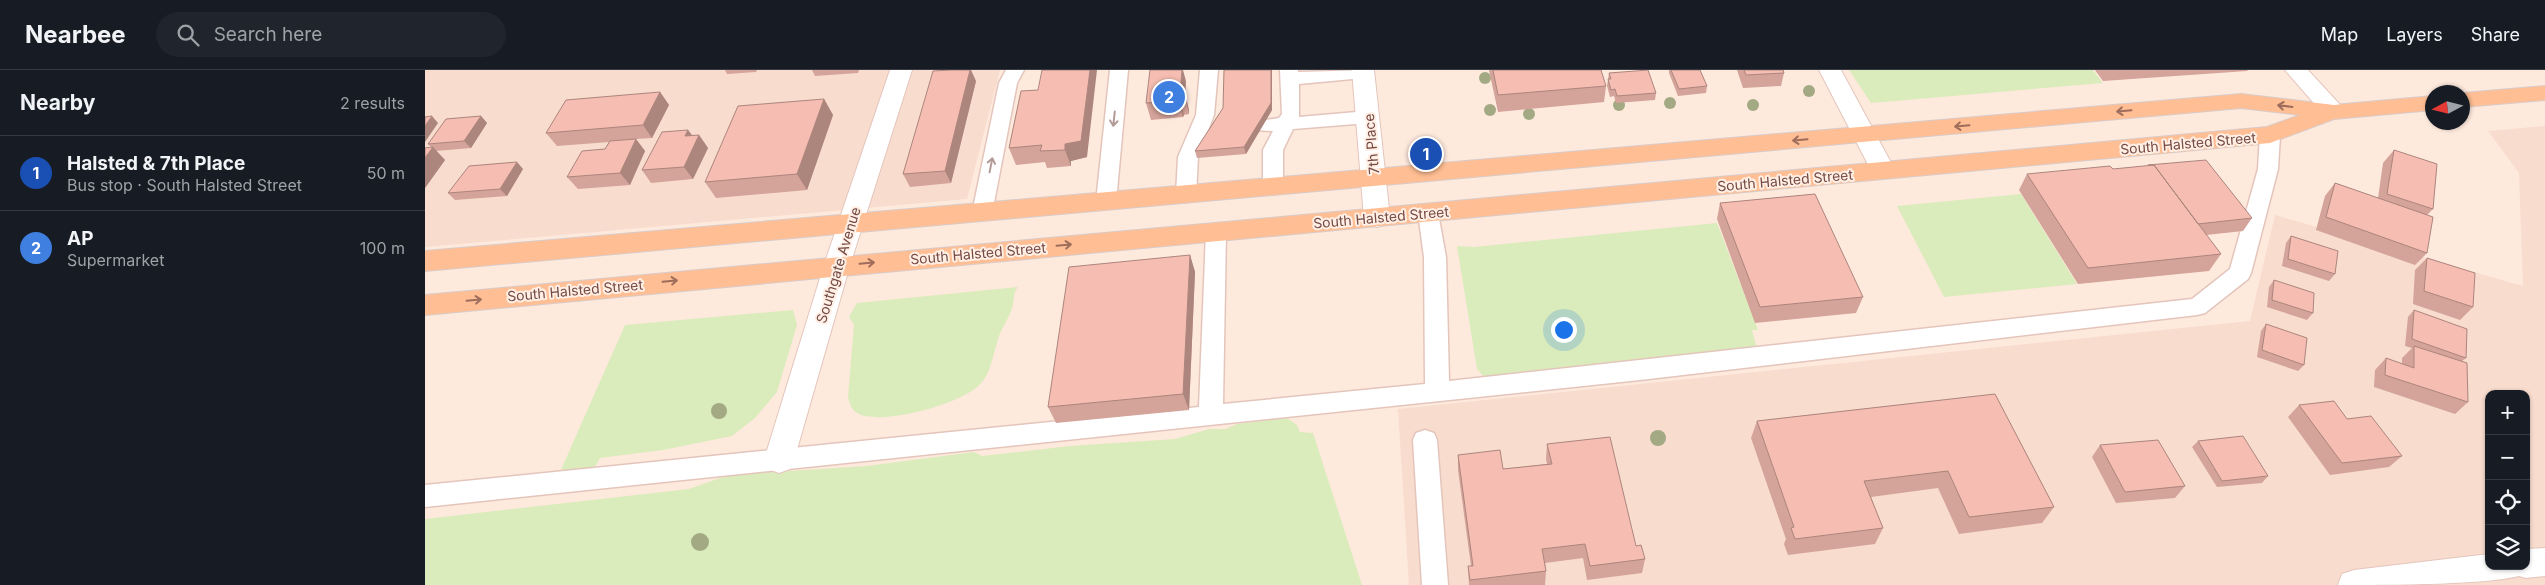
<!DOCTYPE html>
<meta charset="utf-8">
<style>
body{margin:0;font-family:Inter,sans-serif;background:#20242c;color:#f1f3f6}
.controls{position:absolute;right:15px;bottom:15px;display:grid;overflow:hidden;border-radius:10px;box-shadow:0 1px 4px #0004}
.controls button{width:45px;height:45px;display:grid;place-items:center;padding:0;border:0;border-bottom:1px solid #363941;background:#171b24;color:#f1f3f6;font:25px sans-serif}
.compass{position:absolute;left:2000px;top:15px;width:45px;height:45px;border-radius:50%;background:#171b24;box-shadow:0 1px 4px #0004;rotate:263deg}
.you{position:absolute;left:1138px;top:259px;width:18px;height:18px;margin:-12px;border:4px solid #fff;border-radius:50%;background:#1a73e8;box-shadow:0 0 0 8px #1a73e833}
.badge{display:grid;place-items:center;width:32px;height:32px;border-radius:50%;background:#db2777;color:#fff;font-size:16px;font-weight:700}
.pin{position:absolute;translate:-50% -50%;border:2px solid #fff;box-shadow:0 1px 5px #0006}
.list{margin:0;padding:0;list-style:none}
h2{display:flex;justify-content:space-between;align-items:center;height:65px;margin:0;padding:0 20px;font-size:21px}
h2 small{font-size:16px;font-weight:400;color:#9ea1a6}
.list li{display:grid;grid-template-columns:32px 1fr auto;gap:15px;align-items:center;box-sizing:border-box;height:75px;padding:0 20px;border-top:1px solid #363941}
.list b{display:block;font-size:19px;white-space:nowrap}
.list p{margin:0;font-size:16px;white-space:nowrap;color:#9ea1a6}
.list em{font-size:16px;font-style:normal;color:#9ea1a6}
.icon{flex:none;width:28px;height:28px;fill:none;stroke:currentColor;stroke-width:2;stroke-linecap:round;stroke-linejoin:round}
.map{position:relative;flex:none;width:2120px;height:515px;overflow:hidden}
header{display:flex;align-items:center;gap:30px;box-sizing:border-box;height:70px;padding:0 25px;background:#171b24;border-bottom:1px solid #363941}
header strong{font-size:24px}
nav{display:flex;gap:28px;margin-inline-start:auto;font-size:18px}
.search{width:350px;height:45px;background:#20242c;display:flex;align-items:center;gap:12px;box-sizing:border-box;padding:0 18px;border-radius:28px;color:#9ea1a6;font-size:19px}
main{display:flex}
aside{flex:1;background:#171b24}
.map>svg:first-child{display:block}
</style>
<header>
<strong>Nearbee</strong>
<div class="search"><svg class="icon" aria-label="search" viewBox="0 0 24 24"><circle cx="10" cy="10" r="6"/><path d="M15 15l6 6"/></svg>Search here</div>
<nav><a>Map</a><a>Layers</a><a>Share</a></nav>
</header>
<main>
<aside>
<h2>Nearby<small>2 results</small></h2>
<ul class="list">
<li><span class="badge" style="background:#1a4fb4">1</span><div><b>Halsted &amp; 7th Place</b><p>Bus stop · South Halsted Street</p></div><em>50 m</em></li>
<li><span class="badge" style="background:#3f7fe0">2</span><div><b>AP</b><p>Supermarket</p></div><em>100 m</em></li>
</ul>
</aside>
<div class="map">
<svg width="2120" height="515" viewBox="0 0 2120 515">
<rect width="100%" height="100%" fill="#fee9dd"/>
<path fill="#f8dcce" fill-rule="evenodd" d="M0,0H575L542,129L0,177Z
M2120,56V515H984L973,339L1825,251L1850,145L2098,216L2094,103L2063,61ZM2064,324H2101V496H2064Z"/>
<path fill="#daecbb" d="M1424,0H1668L1678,13L1446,33Z
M1596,124L1652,214L1519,227L1472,136Z
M1292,153L1333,260H1327L1332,279L1059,307L1052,299L1032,176L1049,177Z
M593,217C587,224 590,230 587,238C584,248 578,256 574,266C569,280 567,300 557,312C542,333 455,357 432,343C426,339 425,334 423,327L429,255L424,247L432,233Z
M368,240L372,255L352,322L330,348L307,366L238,380L175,388L168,400L135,402L200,255Z
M862,348L872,355L875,362L888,363L937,515H0V449L264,419L298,407L319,404L442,396L549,382L557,386L645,376L750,369L784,359H801L812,354Z"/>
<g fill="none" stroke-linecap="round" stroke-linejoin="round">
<g stroke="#e4c5bc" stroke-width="3">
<path id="lane" d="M581,0H599L592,13L567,143L564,148L557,150L550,148L547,143L574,13Z
M685,0H703L691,132L688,137L681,139L674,137L671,132Z
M775,0H793L789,45L773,87L771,125L768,130L761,132L754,130L751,125L753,87L771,45Z
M855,0H873V2L946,0L944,6L938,8L874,14V47L943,41L950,43L953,47L950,51L943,53L868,59L858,80V117L855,122L848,124L841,122L838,117V80L848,61L828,60L825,56L828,52L854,48L857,44Z
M1845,59L1852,61L1855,65L1853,99L1826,203L1823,209L1780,243L1772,245L1215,310L0,437V415L774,337L781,162L784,157L791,155L798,157L801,162L798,334L1000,314L999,187L993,143L996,138L1003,136L1010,138L1013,143L1021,187L1024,311L1767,229L1805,199L1833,99L1835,65L1838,61Z
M1000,360L1009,363L1012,370L1023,515H997L988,370L991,363Z"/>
</g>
<g stroke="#e4c5bc" stroke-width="2">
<path id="street" d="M465,0H487L425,195L369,390L365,399L354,403L343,399L339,390L399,195Z
M927,0H949L965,148L961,154L952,157L943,154L939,148Z
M1394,0H1416L1470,100L1467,106L1458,108L1449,106Z
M1860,0H1883L1917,37L1921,42L1917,47L1909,49L1901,47Z
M2120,478V506L2101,508L2094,506C2060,515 1955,515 1913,515L1917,504L1929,500L2064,484V496H2101V479Z"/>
</g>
<g stroke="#d8cccb" stroke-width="2">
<path id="primary" d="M2120,16V30L2038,37V23Z
M1816,24L1909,35L2008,26V40L1909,49L1845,73L0,245V225L1842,57L1875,45L1816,38L0,201V181Z"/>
</g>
<use href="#lane" fill="#fff" fill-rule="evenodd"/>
<use href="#street" fill="#fff" fill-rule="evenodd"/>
<use href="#primary" fill="#ffbe93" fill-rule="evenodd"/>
</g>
<g fill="#a3aa83">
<circle cx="1060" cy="8" r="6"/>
<circle cx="1384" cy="21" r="6"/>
<circle cx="1245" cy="33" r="6"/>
<circle cx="1194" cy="35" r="6"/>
<circle cx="1328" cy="35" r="6"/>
<circle cx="1065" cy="40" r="6"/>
<circle cx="1104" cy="44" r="6"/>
<circle cx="294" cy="341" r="8"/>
<circle cx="1233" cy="368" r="8"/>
<circle cx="275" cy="472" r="9"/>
</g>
<path fill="#d4a399" d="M300,0H332L331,2L302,4Z
M387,0H434L433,3L390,6Z
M799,0H847V40L821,84L772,88L770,81L798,38Z
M1064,0H1176L1181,16L1179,32L1073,42Z
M1244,0H1275L1282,16L1281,23L1253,26L1244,3Z
M1312,0H1358L1359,3L1356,16L1318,18Z
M1670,0H1823L1822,1L1678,11Z
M1184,3L1231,23L1230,30L1191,33L1189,26L1185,27L1182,16Z
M551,11L526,113L485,117L478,104Z
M761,11L760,24L764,40V44L759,45L758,47L726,50L721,33Z
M596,21L662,87L646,91V96L622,98L620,92L591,95L584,78Z
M235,22L244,35L227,68L211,69L220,81L205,115L153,119L142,107L180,79L184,72L132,76L121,63Z
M399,29L408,45L382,120L291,128L280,112Z
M56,46L62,53L46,78L11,81L20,90L0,118V78L6,77L3,74Z
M263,60L267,65H274L283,78L268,109L226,113L217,100Z
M1969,80L2008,139L2002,145V183L1990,195L1891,160L1900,126L1910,113L1953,128L1958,93Z
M98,99L82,126L30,130L23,123Z
M1688,99L1827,148L1818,161L1781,165L1796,184L1784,201L1653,214L1594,120L1602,104Z
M1295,133L1438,227L1431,243L1330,253L1292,149Z
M1866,166L1910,204L1904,211L1857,196L1861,173Z
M765,185L770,202L764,340L631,353L623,337Z
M2002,188L2048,237L2035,250L1988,234L1990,200Z
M1849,210L1888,243L1882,250L1842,237L1844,217Z
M1989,240L2041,288L2037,291L2043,332L2030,344L1949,317L1950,300L1961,288L1977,294V288L1987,278L1980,276L1983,247Z
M1841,254L1879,295L1873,301L1832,287L1836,261Z
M1570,324L1629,437L1617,453L1534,464L1513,418L1446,427L1458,458L1450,474L1363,485L1359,474L1361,469L1326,368L1332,351Z
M1874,335L1922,349L1977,386L1964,397L1905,405L1863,347Z
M1773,371L1843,406L1837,413L1792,417L1767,377Z
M1122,374L1211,476L1220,489L1217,503L1162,510L1158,488L1120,493L1121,501L1120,515H1044L1043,496H1046L1033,400V385L1078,399L1122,394L1121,389Z
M1675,375L1760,416L1750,428L1691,433L1667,387Z"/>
<path fill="#ac857d" d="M545,0H546L551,11L526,113L520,101Z
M665,0H672L662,87L646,91V96L640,80V74Z
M757,0H758L761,11L760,24L764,40V44L760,28L755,23Z
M846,0H847V40L821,84L819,77Z
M235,22L244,35L227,68L218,55Z
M754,28L759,45L758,47L754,31Z
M399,29L408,45L382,120L372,104Z
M7,46L13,53L0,72V56Z
M56,46L62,53L46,78L39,71Z
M263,60L271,71L274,65L283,78L268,109L259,97L260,66Z
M211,69L220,81L205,115L195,103Z
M8,77L20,90L0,118V88Z
M92,92L98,99L82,126L75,119Z
M765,185L770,202L764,340L758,324Z"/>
<path fill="#f6beb2" stroke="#ac857d" d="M526,0H545L520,101L478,104L508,1Z
M617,0H665L656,71L640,74V80L615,81L617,75L584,78L596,21L613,20Z
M725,0H757L755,23H760V28H754V31L721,33Z
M799,0H846V33L819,77L770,81L798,38Z
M1068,0H1176L1181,16L1073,25Z
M1223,0L1231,23L1192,26L1190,19L1186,20L1183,9H1186L1184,3Z
M1246,0H1275L1282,16L1254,19Z
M1319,0H1358L1359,3L1321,5Z
M235,22L218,55L121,63L141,30Z
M399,29L372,104L280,112L313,36Z
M7,46L0,56V47Z
M56,46L39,71L3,74L21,49Z
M263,60L260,66L274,65L259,97L217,100L237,62Z
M211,69L195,103L142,107L157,81L180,79L185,71Z
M8,77L0,88V78Z
M1969,80L2012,94L2008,139L1962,124Z
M1781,90L1827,148L1773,154L1729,95H1723Z
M92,92L75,119L23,123L44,96Z
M1729,95L1796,184L1663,198L1602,104L1685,96L1688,99Z
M1910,113L2008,147L2002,183L1901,147Z
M1390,124L1438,227L1335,237L1295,133Z
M1866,166L1913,181L1910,204L1863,189Z
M765,185L758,324L623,337L644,197Z
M2002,188L2050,203L2048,237L1999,221Z
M1849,210L1889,223L1888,243L1847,230Z
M1989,240L2042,259L2041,288L1987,269Z
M1841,254L1882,268L1879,295L1837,280Z
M1989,276L2042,293L2043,332L1960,305L1961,288L1989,298Z
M1570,324L1629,437L1544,447L1523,401L1439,411L1458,458L1370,469L1366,458L1369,457L1332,351Z
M1909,331L1922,349L1946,346L1977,386L1917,393L1874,335Z
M1818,366L1843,406L1797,411L1773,371Z
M1185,367L1211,476L1216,475L1220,489L1165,496L1160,474L1117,479L1121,501L1045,510L1043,496H1048L1033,385L1075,380L1078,399L1127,394L1122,374Z
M1733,370L1760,416L1700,422L1675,375Z"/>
<defs><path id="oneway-shaft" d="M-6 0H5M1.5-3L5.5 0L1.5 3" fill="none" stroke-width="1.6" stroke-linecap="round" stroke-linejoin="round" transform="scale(1.25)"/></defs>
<g stroke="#9e6d5c">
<use href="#oneway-shaft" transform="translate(1860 36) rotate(-173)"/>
<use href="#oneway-shaft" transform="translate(1699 41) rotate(175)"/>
<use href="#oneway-shaft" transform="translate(1537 56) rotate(175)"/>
<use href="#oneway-shaft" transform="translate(1375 70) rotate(175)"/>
<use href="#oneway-shaft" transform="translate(639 175) rotate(-5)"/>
<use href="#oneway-shaft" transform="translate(442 193) rotate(-5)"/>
<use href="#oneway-shaft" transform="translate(245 211) rotate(-5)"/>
<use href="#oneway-shaft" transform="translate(49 230) rotate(-5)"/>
</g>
<g stroke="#b39b98">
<use href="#oneway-shaft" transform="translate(689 49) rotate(96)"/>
<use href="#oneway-shaft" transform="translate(566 95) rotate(-79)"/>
</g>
<g text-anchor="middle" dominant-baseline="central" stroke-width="4" stroke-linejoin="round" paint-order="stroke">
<g font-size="14" fill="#754a44" stroke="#ffefe5">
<text transform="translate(1763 73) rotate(-5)">South Halsted Street</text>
<text transform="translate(946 74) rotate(-95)">7th Place</text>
<text transform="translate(1360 110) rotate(-5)">South Halsted Street</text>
<text transform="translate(956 147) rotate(-5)">South Halsted Street</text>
<text transform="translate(553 183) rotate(-5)">South Halsted Street</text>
<text transform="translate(413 195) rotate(-73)">Southgate Avenue</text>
<text transform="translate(150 220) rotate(-5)">South Halsted Street</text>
</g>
</g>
</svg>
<div class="controls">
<button>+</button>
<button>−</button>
<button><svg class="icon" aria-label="locate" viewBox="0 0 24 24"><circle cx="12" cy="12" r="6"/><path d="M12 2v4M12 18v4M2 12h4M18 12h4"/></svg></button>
<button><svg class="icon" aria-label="layers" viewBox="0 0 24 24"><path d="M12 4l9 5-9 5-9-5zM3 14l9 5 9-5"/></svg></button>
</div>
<svg class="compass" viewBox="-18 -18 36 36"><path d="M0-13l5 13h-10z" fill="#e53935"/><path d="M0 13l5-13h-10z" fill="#9ea1a6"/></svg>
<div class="you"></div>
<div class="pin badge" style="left:1001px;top:84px;background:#1a4fb4">1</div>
<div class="pin badge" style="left:744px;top:27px;background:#3f7fe0">2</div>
</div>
</main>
